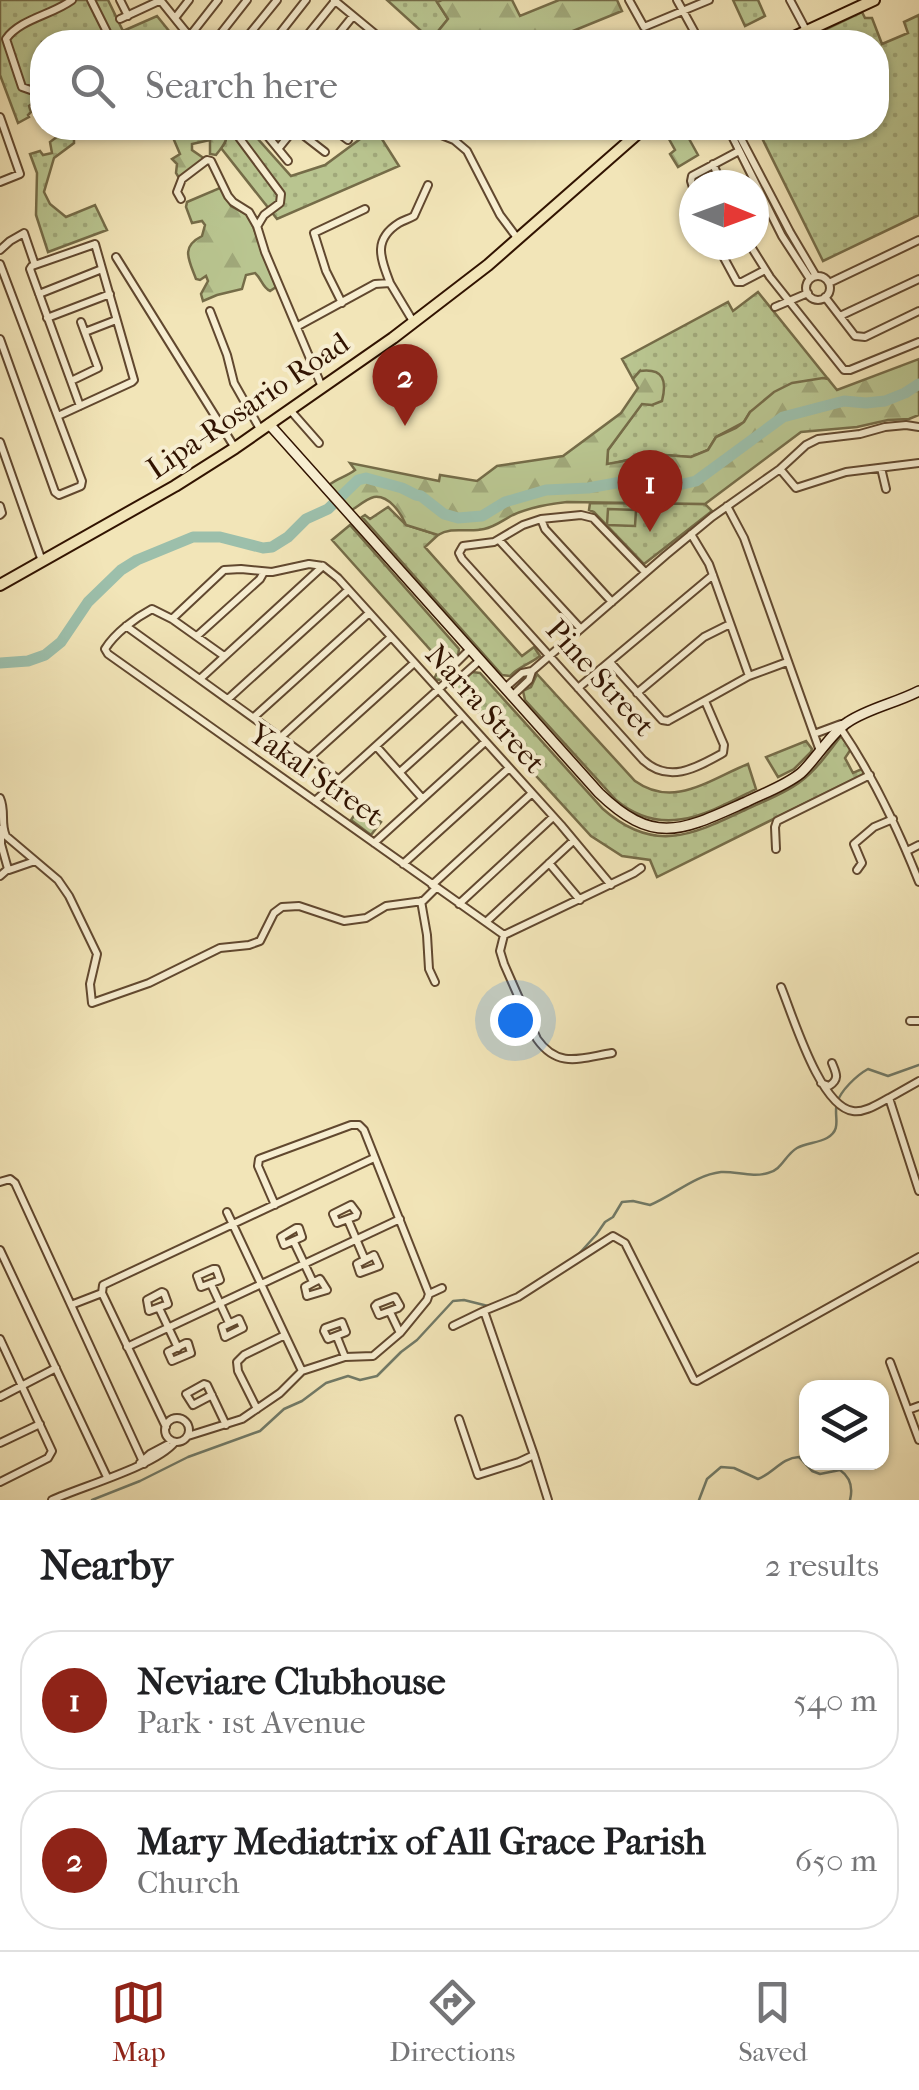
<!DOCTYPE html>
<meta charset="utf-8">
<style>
body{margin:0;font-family:"IM FELL French Canon",serif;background:#f2f2f2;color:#202124}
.controls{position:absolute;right:30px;bottom:30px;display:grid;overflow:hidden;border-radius:20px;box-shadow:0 2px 8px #0004}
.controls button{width:90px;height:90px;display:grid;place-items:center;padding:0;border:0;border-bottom:2px solid #e0e0e0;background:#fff;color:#202124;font:50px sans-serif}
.compass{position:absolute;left:679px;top:170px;width:90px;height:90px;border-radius:50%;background:#fff;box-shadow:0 2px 8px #0004;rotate:91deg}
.you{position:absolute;left:515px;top:1020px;width:35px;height:35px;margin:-25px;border:8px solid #fff;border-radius:50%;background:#1a73e8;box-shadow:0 0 0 15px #1a73e833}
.badge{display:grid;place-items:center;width:65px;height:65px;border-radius:50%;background:#8f2418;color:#fff;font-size:32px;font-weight:700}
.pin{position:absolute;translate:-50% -82px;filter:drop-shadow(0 2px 5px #0008)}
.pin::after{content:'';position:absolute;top:52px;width:35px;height:30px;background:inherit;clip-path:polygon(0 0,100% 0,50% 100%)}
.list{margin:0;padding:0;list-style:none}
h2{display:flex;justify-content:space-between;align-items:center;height:130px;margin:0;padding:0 40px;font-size:42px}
h2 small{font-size:32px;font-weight:400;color:#757577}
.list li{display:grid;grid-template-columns:65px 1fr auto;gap:30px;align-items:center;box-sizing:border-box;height:140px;margin:0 20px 20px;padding:0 20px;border:2px solid #e0e0e0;border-radius:40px}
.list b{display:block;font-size:38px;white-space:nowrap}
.list p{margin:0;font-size:32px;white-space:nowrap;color:#757577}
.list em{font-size:32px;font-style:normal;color:#757577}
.icon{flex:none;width:55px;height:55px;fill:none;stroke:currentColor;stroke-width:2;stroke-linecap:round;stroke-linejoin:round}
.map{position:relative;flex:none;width:919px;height:1500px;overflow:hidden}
.search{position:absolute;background:#fff;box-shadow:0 2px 8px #0004;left:30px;right:30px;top:30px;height:110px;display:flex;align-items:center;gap:25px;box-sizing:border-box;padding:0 35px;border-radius:40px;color:#757577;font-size:38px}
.sheet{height:450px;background:#fff}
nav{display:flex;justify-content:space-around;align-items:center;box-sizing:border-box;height:140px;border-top:2px solid #e0e0e0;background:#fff;font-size:28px;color:#757577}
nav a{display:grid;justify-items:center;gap:5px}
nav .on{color:#8f2418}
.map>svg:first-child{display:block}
</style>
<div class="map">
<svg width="919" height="1500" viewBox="0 0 919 1500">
<defs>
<pattern id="grass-dots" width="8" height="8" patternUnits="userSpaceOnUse" patternTransform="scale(2.5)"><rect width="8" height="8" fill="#b9c590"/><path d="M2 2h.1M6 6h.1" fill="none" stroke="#a0a87a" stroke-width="1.8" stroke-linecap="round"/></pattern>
<pattern id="forest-firs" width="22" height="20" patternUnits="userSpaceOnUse" patternTransform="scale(2.5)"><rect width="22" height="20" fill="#b9c590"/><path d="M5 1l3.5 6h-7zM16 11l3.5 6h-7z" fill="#a0a87a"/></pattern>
</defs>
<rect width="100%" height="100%" fill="#f2e5b8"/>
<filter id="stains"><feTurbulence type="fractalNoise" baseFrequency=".002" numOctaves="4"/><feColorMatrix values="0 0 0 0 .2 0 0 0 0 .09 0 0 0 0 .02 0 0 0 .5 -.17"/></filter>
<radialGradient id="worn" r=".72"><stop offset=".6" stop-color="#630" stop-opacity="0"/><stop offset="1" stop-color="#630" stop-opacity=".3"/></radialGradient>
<path fill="url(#grass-dots)" stroke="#756c48" stroke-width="2.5" d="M0,0H108L123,31L157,16L178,42H42V101L39,98L29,106L31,112L28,115L29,117L18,123L0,75Z
M387,0H436L448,19L431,40Z
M733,0H758L765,16L745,26Z
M862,12L865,18H872L882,44L908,33L904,22L919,15V215L823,261L757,128H876V42H799Z
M69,128H92L74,135V143L54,158L44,192L50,204L66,217L95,205L107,230L48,252L36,215L37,173L30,154L40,151L43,155L52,153L50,142Z
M228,128H248L291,176L325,165L375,128L399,166L277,219L221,148L225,143Z
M758,292L828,379L808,381L750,412L744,422L716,437L708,450L691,457L651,454L607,465L608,450L642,403L652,405L640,371L633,379L622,359L728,302L733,311Z
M590,503L705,504L712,511L644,564L594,512L589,510Z
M388,507L406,525L438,535L425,547L522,656L534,647L540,656C530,664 518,667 510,676L502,675L362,517L365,515L370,519Z
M350,525L459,649L458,656C449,664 447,673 439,680L434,679L442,663L332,540Z
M472,672L480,673L603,809C654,854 692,835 745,810C764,801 784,794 800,782C817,769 829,752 841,736L851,749L845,758L853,773L862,769L866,773L657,877L650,860L622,856L591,836L452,684L462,682Z
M537,674L635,781C674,809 710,779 748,764L756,789C708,813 664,840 616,800L525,700L523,691L531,687Z
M806,741L812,749L811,752L794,769L778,777L766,757Z"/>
<path fill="url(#forest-firs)" stroke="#756c48" stroke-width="2.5" d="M442,0H512L520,16L559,0H617L622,11L546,42H433L431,40L448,19L437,2Z
M155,128H187L193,137L207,128H214L216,130L218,128H228C228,140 223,146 216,155L210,154V140L192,144V150L205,159L179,178L176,173L177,164L172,159L180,154L171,133L159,135Z
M656,128H683L698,155L678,167L670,154L675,150L669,139L673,136L669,128L659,133Z
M222,187L231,206L246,214L251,221L276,287L270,291C262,287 262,279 255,273L246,275L242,289L217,295L203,301L201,294L208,281L206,276L200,280L196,279C189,260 180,247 202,236L205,225L202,221L192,223L186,207L187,202Z
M919,359V415L909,419L888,420L857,427L801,432L705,504L567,502C549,504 530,507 513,515C503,520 495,527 484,529C468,533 452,526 438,535L406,525C401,513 389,495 374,497C368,498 358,506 352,510L329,485C337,478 346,477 355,470L350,463L439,481L440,475L477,481L497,466L563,456L621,413L638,388L633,379L640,371C664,368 667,381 662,401L652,405L642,404L608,450L607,464L641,458L651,454L691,457L708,450L716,437L736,428L744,422L750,412L774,392L792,383L823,378L828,379L837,390Z"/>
<path fill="#b9c590" stroke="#756c48" stroke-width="2.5" d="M608,509L636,510L635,526L607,525Z
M360,807L381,822L371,835L351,820Z"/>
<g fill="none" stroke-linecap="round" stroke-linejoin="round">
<path stroke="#717a67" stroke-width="2.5" d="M577,1256L596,1235L605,1222L613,1217L622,1202L633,1201L650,1205C674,1195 695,1175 721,1172C736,1171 752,1178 768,1173C782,1170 785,1155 797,1148C806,1143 818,1143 827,1138C843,1129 833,1116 837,1103C840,1091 857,1075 868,1069L888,1076L919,1065
M92,1500L140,1481L188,1457L260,1431L284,1409L302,1401L326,1383L348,1376L360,1380L377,1376L401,1352L417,1340L453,1301L464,1300L488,1306
M699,1500L707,1479L721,1467L734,1468L758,1479C774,1473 781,1458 799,1457L812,1471L820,1474L840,1470C850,1477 853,1488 850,1500"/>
<path stroke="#9cbfab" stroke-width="11" d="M0,663L28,661L45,655L61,642L88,602L121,570L137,560L193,537H220L263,548L272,547L288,537L306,519L328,509L358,480L366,478L402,488L416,495L421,496L444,514L458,518L482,516L505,502L546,490L588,488L638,479L683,484L696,481L783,417L844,401L866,403L885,401L905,393L919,384"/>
<g stroke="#61482f" stroke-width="10">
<path id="street" d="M91,0L112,42
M120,0L128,16
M334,0L385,42
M629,0L644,27L709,0
M677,0L700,42
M790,0L806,30
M161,1L194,42
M175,18L189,0
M120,19L161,0
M189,37L218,0
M135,42L152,36L164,42
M214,42L247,0
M243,42L277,0
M273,42L306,0
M302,42L335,1
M332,42L353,16
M361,42L370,31
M42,94L22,87L6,39C20,19 52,15 72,0
M0,117L20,174L0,182
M232,128L281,194L280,203L264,215L258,225
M261,128L288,161
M294,128L325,152
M332,128L348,140
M424,128L454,140L467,151L500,215L518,239
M622,128L629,140
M629,128L633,137
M724,128L731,134L782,236L810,279
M737,128V131L790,232L816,276
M278,149L295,128
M713,164L722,185
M694,191L691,181L692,176L739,151
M181,199L177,192L182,179L207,160L211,161L228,196L233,202L249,212L257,226L265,252L322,387
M717,245L737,282H742L765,270
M750,245L770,277L844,370H850L919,342
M0,250L10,241L24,233L35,265
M116,257L235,448
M0,264L82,481L81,486L59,495L55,492L0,339
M806 288a12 12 0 1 1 24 0a12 12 0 1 1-24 0Z
M390,283L414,323
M829,283L919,240
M39,294L102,269
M825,297L855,336L865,337L919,311
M342,303L326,271L314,233L365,209
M775,307L808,293
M210,311L227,355L234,383L260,429
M840,316L919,279
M47,318L110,294
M298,326L375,284L390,283C381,259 372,240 399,223C404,220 409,219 414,216L428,185
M85,332L116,320
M71,381L98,368L81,322
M290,410L319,443
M58,416L132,382L134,380L95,244L32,266L30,269L80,406
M0,442L42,561
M881,468L886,489
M780,469L796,488L846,472L919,463
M0,506L2,513L0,515
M727,506L744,538L820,751
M541,519L545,529L612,602
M691,534L709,564L749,676
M499,540L580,628
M323,566L338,578L561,825L611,885
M645,572L593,518L581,515L541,519L523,525L494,542L463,546L459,553L462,559L643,760C669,784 696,768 723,753L724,745L705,701
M172,619L224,570L241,569L272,572L309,564L323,566
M126,626L338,779
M197,636L260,579L264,572
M469,650L451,668L452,677L460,678L479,661
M224,656L172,619L152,609C135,618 115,633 105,649L108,654L504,935
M610,662L662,720L668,721
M200,679L323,566
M505,688L522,673L532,671
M578,688L713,575
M637,693L704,637L730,624
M512,696L529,680L532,671L666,555L712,517L780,469L806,445L818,439L860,434L885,427L906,425L919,427
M228,699L347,591
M254,717L368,614
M668,721L749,676L787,662
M841,729C873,776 898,829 919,882
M814,734L841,724
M281,737L390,638
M376,746L422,798
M309,758L413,664
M400,772L462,716
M0,798C6,811 0,823 6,836L58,880L69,896L97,954L90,984L92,1003L149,983L220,948L249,945L260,941L274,913L282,907L299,906L344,921L366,918L386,906L423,901L436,888
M315,801L452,677
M374,843L485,742
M776,849L775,827L777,821L870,775
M907,851L919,845
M549,863L580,900
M403,864L508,769
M9,870L35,861
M857,870L862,863L854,844L874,827L893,819
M0,876L8,869L1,844V829
M432,885L531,794
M421,901L427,935L429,969L435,982
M459,904L553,817
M486,922L573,841
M504,935L500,951L504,964L537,1039C558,1069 581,1058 612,1053
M504,935L634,873L641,868
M781,987C793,1016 820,1107 853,1111C865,1113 879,1103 889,1098
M910,1021H919
M919,1081L889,1098L919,1191
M821,1083L829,1086C840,1079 836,1073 832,1063
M0,1182L10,1179L15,1183L144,1464
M351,1205L357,1213L356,1216L337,1223L333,1214Z
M227,1212L302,1371
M348,1220L365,1260
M296,1228H299L302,1237L284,1245L281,1237Z
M294,1242L313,1282
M0,1250L107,1477
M374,1255L379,1266L360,1273L357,1264Z
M213,1269H216L220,1280L201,1287L197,1276Z
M320,1279L327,1290L307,1296L305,1287Z
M211,1284L229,1323
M162,1292L164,1293L168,1304L149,1311L147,1300Z
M429,1294L442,1288
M395,1297L400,1306L398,1308L379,1315L375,1306L377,1304Z
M71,1305L102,1293
M159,1308L178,1348
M390,1312L400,1333
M239,1319L243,1328L225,1337L222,1327Z
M342,1322L346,1332L328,1339L324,1331L325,1328Z
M453,1326L484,1311
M337,1337L345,1357
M0,1339L52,1451L48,1458L0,1482
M186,1343H188L191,1353L172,1361L168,1352Z
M127,1347L400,1219
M890,1362L919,1440
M212,1395L193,1405L186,1394L204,1384L207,1385L226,1425
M0,1397L56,1368
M257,1409L238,1371L237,1362L244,1355L285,1335
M908,1410L919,1406
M165 1430a12 12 0 1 1 24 0a12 12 0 1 1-24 0Z
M459,1419L478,1475L519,1462L534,1455L484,1311L518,1297L613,1236L625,1243L694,1380L697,1381L919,1257
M166,1427L102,1293L103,1285L374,1158
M188,1436L242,1419L280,1393L302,1371L345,1357L373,1356L400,1333L427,1300L429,1294L364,1130L359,1125H351L259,1159L258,1166L275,1205
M0,1443L40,1424
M534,1455L548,1500
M140,1463L150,1454L167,1445
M52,1500C83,1486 155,1466 175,1442"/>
</g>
<g stroke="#311301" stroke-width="12">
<path id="secondary" d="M269,424L599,793C655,847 683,830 746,802C764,793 785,786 801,773C815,760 833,731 848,722C869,708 896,703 919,691"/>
</g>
<g stroke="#311301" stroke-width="14">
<path id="primary" d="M783,42L874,0
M0,585L175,486L235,448L393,338L488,265L644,128"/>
</g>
<use href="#street" stroke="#f7eed1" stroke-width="6"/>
<use href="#secondary" stroke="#f7eed1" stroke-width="9"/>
<use href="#primary" stroke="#f2e5b8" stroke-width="10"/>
</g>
<g text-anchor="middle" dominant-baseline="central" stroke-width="8" stroke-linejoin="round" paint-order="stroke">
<g font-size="30" fill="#311301" stroke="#f7eed1">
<text transform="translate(248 406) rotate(-34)">Lipa-Rosario Road</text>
<text transform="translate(600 678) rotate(48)">Pine Street</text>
<text transform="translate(485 709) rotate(48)">Narra Street</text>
<text transform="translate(316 775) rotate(35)">Yakal Street</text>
</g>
</g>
<rect width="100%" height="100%" filter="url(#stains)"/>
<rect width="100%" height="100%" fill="url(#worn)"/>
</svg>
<div class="controls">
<button><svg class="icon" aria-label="layers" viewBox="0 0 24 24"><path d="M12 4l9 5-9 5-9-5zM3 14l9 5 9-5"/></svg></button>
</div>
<svg class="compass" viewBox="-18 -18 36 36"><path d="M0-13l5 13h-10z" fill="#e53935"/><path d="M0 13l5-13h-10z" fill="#757577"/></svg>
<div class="you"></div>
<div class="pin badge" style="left:650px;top:532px">1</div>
<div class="pin badge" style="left:405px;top:426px">2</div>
<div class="search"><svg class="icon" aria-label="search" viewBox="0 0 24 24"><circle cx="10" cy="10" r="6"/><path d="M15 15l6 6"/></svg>Search here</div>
</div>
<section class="sheet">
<h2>Nearby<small>2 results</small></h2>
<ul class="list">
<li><span class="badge">1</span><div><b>Neviare Clubhouse</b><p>Park · 1st Avenue</p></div><em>540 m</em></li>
<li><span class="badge">2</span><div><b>Mary Mediatrix of All Grace Parish</b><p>Church</p></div><em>650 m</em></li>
</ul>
</section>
<nav>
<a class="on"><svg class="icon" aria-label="map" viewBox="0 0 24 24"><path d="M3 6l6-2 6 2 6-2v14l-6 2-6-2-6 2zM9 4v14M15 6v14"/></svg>Map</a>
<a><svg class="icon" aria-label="directions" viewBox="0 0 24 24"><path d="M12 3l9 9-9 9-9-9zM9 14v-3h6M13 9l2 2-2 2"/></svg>Directions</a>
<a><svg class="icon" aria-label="saved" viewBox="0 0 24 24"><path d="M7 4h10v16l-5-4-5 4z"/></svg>Saved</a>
</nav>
